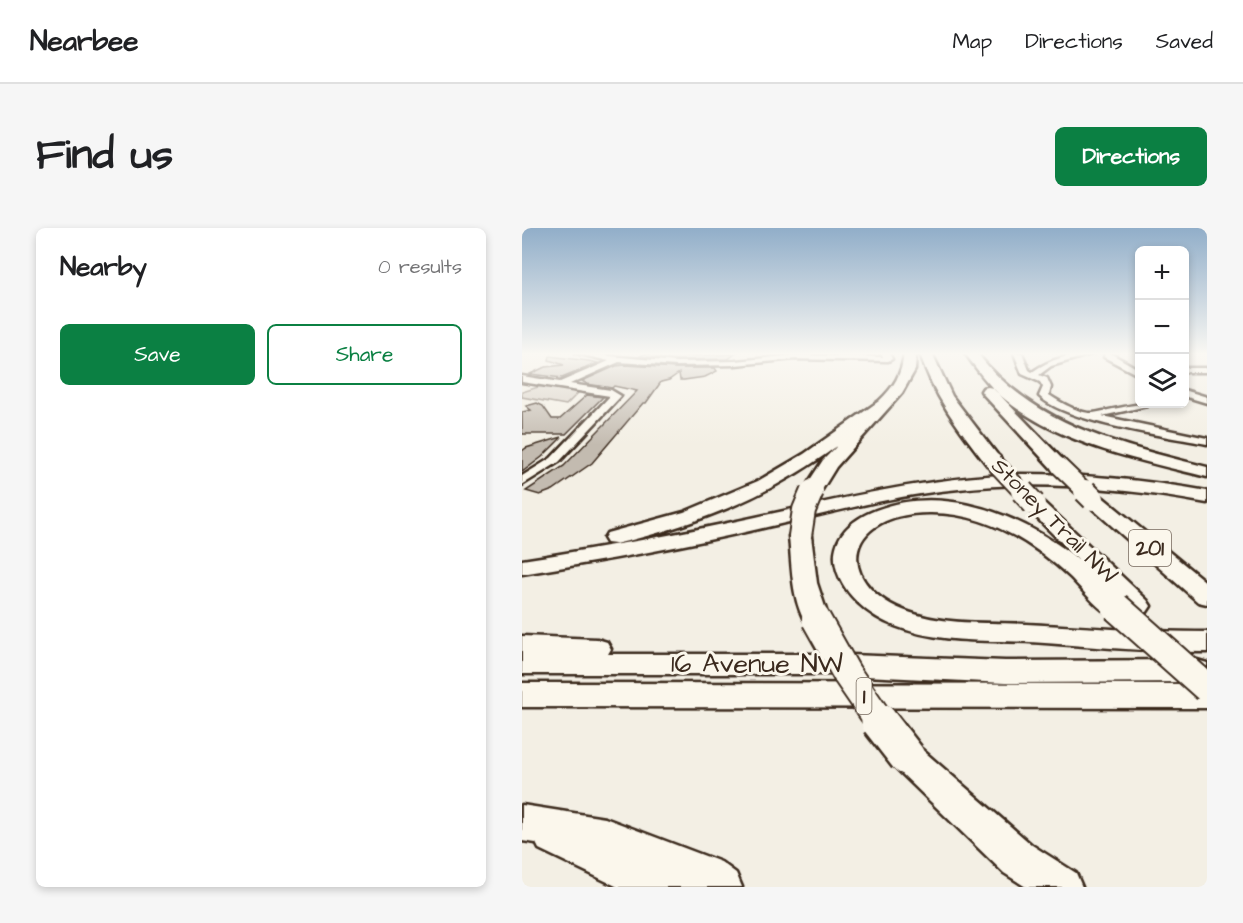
<!DOCTYPE html>
<meta charset="utf-8">
<style>
body{margin:0;font-family:"Architects Daughter",sans-serif;background:#f6f6f6;color:#202124}
.controls{position:absolute;right:18px;top:18px;display:grid;overflow:hidden;border-radius:9px;box-shadow:0 3px 9px #0003}
.controls button{width:54px;height:54px;display:grid;place-items:center;padding:0;border:0;border-bottom:2px solid #e0e0e0;background:#fff;color:#202124;font:30px sans-serif}
.list{margin:0;padding:0;list-style:none}
h2{display:flex;justify-content:space-between;align-items:center;height:78px;margin:0;padding:0 24px;font-size:26px}
h2 small{font-size:20px;font-weight:400;color:#757577}
.actions{display:flex;gap:12px;padding:18px 24px}
.actions a{flex:1;padding:14px 0;border:2px solid #0b8043;border-radius:9px;text-align:center;font-size:21px;color:#0b8043}
.actions .main{background:#0b8043;color:#fff}
.icon{flex:none;width:33px;height:33px;fill:none;stroke:currentColor;stroke-width:2;stroke-linecap:round;stroke-linejoin:round}
.map{position:relative;flex:none;width:685px;height:659px;overflow:hidden;border-radius:9px}
header{display:flex;align-items:center;gap:36px;box-sizing:border-box;height:84px;padding:0 30px;background:#fff;border-bottom:2px solid #e0e0e0}
header strong{font-size:28px}
nav{display:flex;gap:33px;margin-inline-start:auto;font-size:21px}
.intro{display:flex;align-items:center;justify-content:space-between;box-sizing:border-box;height:144px;padding:0 36px}
h1{margin:0;font-size:42px}
.button{padding:15px 27px;border-radius:9px;background:#0b8043;color:#fff;font-size:21px;font-weight:700}
main{display:flex;gap:36px;padding:0 36px}
aside{flex:1;background:#fff;border-radius:9px;box-shadow:0 3px 9px #0003}
.map>svg:first-child{display:block}
</style>
<header>
<strong>Nearbee</strong>
<nav><a>Map</a><a>Directions</a><a>Saved</a></nav>
</header>
<div class="intro"><h1>Find us</h1><a class="button">Directions</a></div>
<main>
<aside>
<h2>Nearby<small>0 results</small></h2>
<ul class="list">
</ul>
<div class="actions"><a class="main">Save</a><a>Share</a></div>
</aside>
<div class="map">
<svg width="685" height="659" viewBox="0 0 685 659">
<rect width="100%" height="100%" fill="#f3efe4"/>
<filter id="ink" filterUnits="userSpaceOnUse"><feTurbulence type="fractalNoise" baseFrequency=".0167" numOctaves="2"/><feDisplacementMap in="SourceGraphic" scale="12" xChannelSelector="R" yChannelSelector="G"/><feConvolveMatrix kernelMatrix="1 2 1 2 8 2 1 2 1" color-interpolation-filters="sRGB"/></filter>
<g filter="url(#ink)">
<path fill="#d8d1c6" stroke="#8a7e72" stroke-width="1.5" d="M23,157L58,163L44,177L0,169V164Z"/>
<path fill="#c3bbb0" stroke="#3b2a1e" stroke-width="1.5" d="M122,126L166,128L213,126L206,131L155,132L118,128Z
M28,128L67,133L76,135L40,150L8,146L23,139L42,137L27,132Z
M103,137L155,140H193L195,143L183,149L162,152H158L157,145L147,152L139,154L124,175H121L70,235L31,262L18,267L4,263L42,238L115,163L92,158L90,160L65,156L60,153L94,138Z
M65,167L81,169L44,206H0V184L9,182L4,178L15,175L21,178L30,191H38Z
M40,209L20,229L0,244V223L4,220Z"/>
<g fill="none" stroke-linecap="round" stroke-linejoin="round">
<g stroke="#3b2a1e" stroke-width="5">
<path id="minor" d="M54,125L155,134L213,133L273,127L361,129L359,125H367L370,131L366,133L273,131L213,137L155,138L97,134L48,156L89,162L99,168L37,234L0,257V248L29,230L88,168L0,154V148L38,154L87,133Z
M492,125H500L507,142L510,144C528,131 550,125 573,125L529,138L517,147L525,150L529,159L527,167C538,174 558,186 571,185C590,182 609,176 626,176L625,178L580,188L685,210V216C645,208 545,195 517,168L521,159L518,154L500,146Z
M583,125H588L618,142V148L582,129Z
M662,140H685V144H662Z
M662,162L685,169V175L662,168Z"/>
</g>
<g stroke="#3b2a1e" stroke-width="5">
<path id="highway" d="M382,125H394L393,142L380,165L314,239L298,265H284L282,261L301,232L315,218C248,268 174,297 93,316L85,315L82,310L85,305L162,284L236,253L282,226L357,173C372,159 380,146 382,125Z
M398,125H410L430,168L477,229L480,233L477,237H465C438,202 411,168 398,125Z
M443,125H455C512,198 599,217 685,239V249C616,232 534,216 479,168C465,156 454,140 443,125Z
M466,159L471,160L543,234L546,238L543,242H531L461,166L459,163L461,160Z
M499,246C562,246 623,252 685,263V275C603,260 520,252 437,261C372,267 309,285 245,299C164,318 82,333 0,346V332C78,320 156,306 234,289C323,270 407,249 499,246Z
M571,265L578,267L685,355V376L676,374L564,275L561,271L564,267Z
M512,270L519,272L625,372L629,378L625,384L616,386L605,382L603,385C597,387 591,388 585,385C574,379 559,360 549,350C511,314 463,285 409,285C316,284 310,363 396,387C430,397 468,394 504,396C564,399 624,404 685,404V424C626,424 567,418 508,414C462,412 416,415 373,398C318,377 280,311 354,282C423,255 502,288 557,332L505,280L502,276L505,272Z
M278,302L286,303L289,308L295,355L307,391L303,397L294,400L285,397C269,372 270,337 267,308L270,303Z
M0,408L75,411L85,414L89,421L86,426H303L483,433L675,432L685,435V451L675,454L483,455L303,446H0Z
M0,455L685,456V480L0,479Z
M385,515L397,519L510,617L554,645L560,659H504L482,645L373,539L368,529L373,519Z
M0,577L83,590L199,634L214,645L220,659H96L17,621L14,615L0,613Z"/>
</g>
<use href="#minor" fill="#fbf7ec" fill-rule="evenodd"/>
<use href="#highway" fill="#fbf7ec" fill-rule="evenodd"/>
<g stroke="#3b2a1e" stroke-width="20" stroke-linecap="butt">
<path id="highway-bridge-far3" d="M471,233L501,265
M537,238L565,265
M289,265L291,261"/>
</g>
<g stroke="#3b2a1e" stroke-width="26" stroke-linecap="butt">
<path id="highway-bridge-far2" d="M500,263L512,276
M563,263L571,271
M278,308L282,282L290,263"/>
</g>
<g stroke="#3b2a1e" stroke-width="32" stroke-linecap="butt">
<path id="highway-bridge-far1" d="M594,379L685,460
M294,391L325,446L358,494"/>
</g>
<g stroke="#3b2a1e" stroke-width="40" stroke-linecap="butt">
<path id="highway-bridge" d="M357,493L385,529"/>
</g>
<use href="#highway-bridge-far3" stroke="#fbf7ec" stroke-width="16"/>
<use href="#highway-bridge-far2" stroke="#fbf7ec" stroke-width="22"/>
<use href="#highway-bridge-far1" stroke="#fbf7ec" stroke-width="28"/>
<use href="#highway-bridge" stroke="#fbf7ec" stroke-width="35"/>
</g>
</g>
<linearGradient id="sky" x2="0" y2="1"><stop stop-color="#91aec9"/><stop offset="0.58" stop-color="#faf8f3"/><stop offset="1" stop-color="#faf8f3" stop-opacity="0"/></linearGradient>
<rect width="685" height="217" fill="url(#sky)"/>
<g text-anchor="middle" dominant-baseline="central" stroke-width="6" stroke-linejoin="round" paint-order="stroke">
<g fill="#fbf7ec" stroke="#75685c" stroke-width="1.5">
<rect x="607" y="302" width="42" height="36" rx="4.5"/>
<rect x="334.5" y="450" width="15" height="36" rx="4.5"/>
</g>
<g font-size="21" font-weight="bold" fill="#3b2a1e">
<text x="628" y="320">201</text>
<text x="342" y="468">1</text>
</g>
<g font-size="22" fill="#3b2a1e" stroke="#fbf7ec">
<text transform="translate(532 293) rotate(45)">Stoney Trail NW</text>
</g>
<g font-size="27" fill="#3b2a1e" stroke="#fbf7ec">
<text x="235" y="436">16 Avenue NW</text>
</g>
</g>
</svg>
<div class="controls">
<button>+</button>
<button>−</button>
<button><svg class="icon" aria-label="layers" viewBox="0 0 24 24"><path d="M12 4l9 5-9 5-9-5zM3 14l9 5 9-5"/></svg></button>
</div>
</div>
</main>
